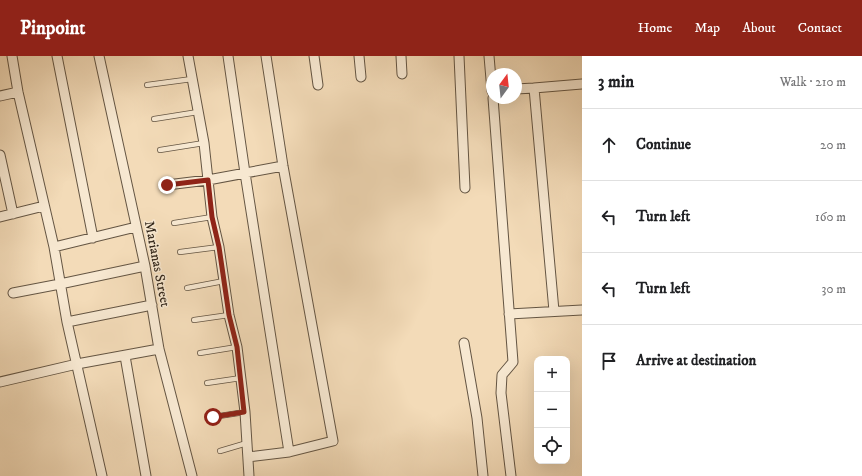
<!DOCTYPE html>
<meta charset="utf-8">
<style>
body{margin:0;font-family:"IM FELL DW Pica",serif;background:#f6f6f6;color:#202124}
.controls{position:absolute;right:12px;bottom:12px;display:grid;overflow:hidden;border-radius:8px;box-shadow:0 4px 16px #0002}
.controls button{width:36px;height:36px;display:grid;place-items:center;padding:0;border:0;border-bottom:1px solid #e0e0e0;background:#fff;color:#202124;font:20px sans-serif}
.compass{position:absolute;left:486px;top:12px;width:36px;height:36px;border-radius:50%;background:#fff;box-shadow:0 4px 16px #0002;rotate:15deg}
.stop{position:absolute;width:12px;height:12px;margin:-9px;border:3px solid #8f2418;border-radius:50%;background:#fff}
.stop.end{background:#8f2418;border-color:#fff;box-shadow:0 1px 4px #0008}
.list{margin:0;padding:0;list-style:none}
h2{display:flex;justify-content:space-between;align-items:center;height:52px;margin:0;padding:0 16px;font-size:17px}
h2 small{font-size:13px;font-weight:400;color:#757577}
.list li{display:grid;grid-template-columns:26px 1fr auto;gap:12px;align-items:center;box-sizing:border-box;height:72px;padding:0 16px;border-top:1px solid #e0e0e0}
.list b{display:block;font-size:15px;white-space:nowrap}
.list em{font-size:13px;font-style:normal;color:#757577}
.icon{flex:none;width:22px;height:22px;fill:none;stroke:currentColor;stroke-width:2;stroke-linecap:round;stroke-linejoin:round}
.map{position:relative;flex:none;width:582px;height:420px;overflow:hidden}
header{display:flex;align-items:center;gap:24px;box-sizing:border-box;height:56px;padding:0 20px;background:#8f2418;color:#fff}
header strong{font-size:19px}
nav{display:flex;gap:22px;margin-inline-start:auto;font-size:14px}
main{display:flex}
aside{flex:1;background:#fff}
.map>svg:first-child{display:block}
</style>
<header>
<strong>Pinpoint</strong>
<nav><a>Home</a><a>Map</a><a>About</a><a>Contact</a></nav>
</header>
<main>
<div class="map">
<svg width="582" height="420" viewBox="0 0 582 420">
<rect width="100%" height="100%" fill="#f3dbb8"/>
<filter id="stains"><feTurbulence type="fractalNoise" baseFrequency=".005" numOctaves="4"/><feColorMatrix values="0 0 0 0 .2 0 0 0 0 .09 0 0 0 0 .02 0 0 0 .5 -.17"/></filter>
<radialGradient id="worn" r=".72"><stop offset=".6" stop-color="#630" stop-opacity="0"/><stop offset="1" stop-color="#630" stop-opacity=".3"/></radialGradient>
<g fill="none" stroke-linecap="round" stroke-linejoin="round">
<g stroke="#645543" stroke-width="6">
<path id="lane" d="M147,29L192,23
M154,63L198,56
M160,94L204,87
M174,167L212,161
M180,196L219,191
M187,232L224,225
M194,264L229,259
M200,297L237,291
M207,327L241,322
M213,361L245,356
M220,395L247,387"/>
</g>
<g stroke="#645543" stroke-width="11">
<path id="street" d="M12,0L18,36L54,191L67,266L102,420
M57,0L93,182
M99,0L145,210L159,293L192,420
M188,0L204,87L212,161L219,191L229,259L237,291L245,356L249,420
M228,0L245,117L289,396
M314,0L318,29
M359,0L361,21
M401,0L402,18
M459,0L465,132
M489,0L492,35
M534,32L582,28
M516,33L534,32L554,255
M0,40L18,36
M493,42L513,306L502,319L501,337L511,420
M0,99L13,158
M167,129L208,124L283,110
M0,161L44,150
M54,191L136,171
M13,237L60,228L145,210
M509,258L582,254
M67,266L152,249
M464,287L477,362L483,420
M125,300L146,420
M0,326L77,308L159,293
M248,401L289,396L333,385L283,110L266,0"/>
</g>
<use href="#lane" stroke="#f7e8d1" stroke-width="4.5"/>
<use href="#street" stroke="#f7e8d1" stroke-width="9"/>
</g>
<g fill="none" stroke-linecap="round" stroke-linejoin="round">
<path stroke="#8f2418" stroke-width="5" d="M167,129L208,124L212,161L219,191L229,259L237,291L244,356L213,361"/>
</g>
<g text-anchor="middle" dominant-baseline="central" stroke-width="3" stroke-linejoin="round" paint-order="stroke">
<g font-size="14" fill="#34281c" stroke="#f7e8d1">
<text transform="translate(157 208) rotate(79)">Marianas Street</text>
</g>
</g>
<rect width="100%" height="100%" filter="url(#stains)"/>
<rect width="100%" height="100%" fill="url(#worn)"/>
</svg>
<div class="controls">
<button>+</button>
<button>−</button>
<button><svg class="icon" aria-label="locate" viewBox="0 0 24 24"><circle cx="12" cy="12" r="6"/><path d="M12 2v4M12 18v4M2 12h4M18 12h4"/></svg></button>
</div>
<svg class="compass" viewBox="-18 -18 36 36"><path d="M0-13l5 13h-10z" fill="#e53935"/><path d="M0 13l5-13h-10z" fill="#757577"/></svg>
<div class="stop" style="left:213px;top:361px"></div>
<div class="stop end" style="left:167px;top:129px"></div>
</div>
<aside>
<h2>3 min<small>Walk · 210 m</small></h2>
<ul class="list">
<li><svg class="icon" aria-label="ahead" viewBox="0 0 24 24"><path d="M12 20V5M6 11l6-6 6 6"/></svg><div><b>Continue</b></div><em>20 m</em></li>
<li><svg class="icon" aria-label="left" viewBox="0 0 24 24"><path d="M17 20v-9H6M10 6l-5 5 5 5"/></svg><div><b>Turn left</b></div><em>160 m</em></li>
<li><svg class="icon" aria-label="left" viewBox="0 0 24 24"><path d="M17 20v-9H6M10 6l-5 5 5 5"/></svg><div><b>Turn left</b></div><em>30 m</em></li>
<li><svg class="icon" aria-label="arrive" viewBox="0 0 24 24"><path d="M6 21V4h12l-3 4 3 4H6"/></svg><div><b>Arrive at destination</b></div></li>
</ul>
</aside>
</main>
